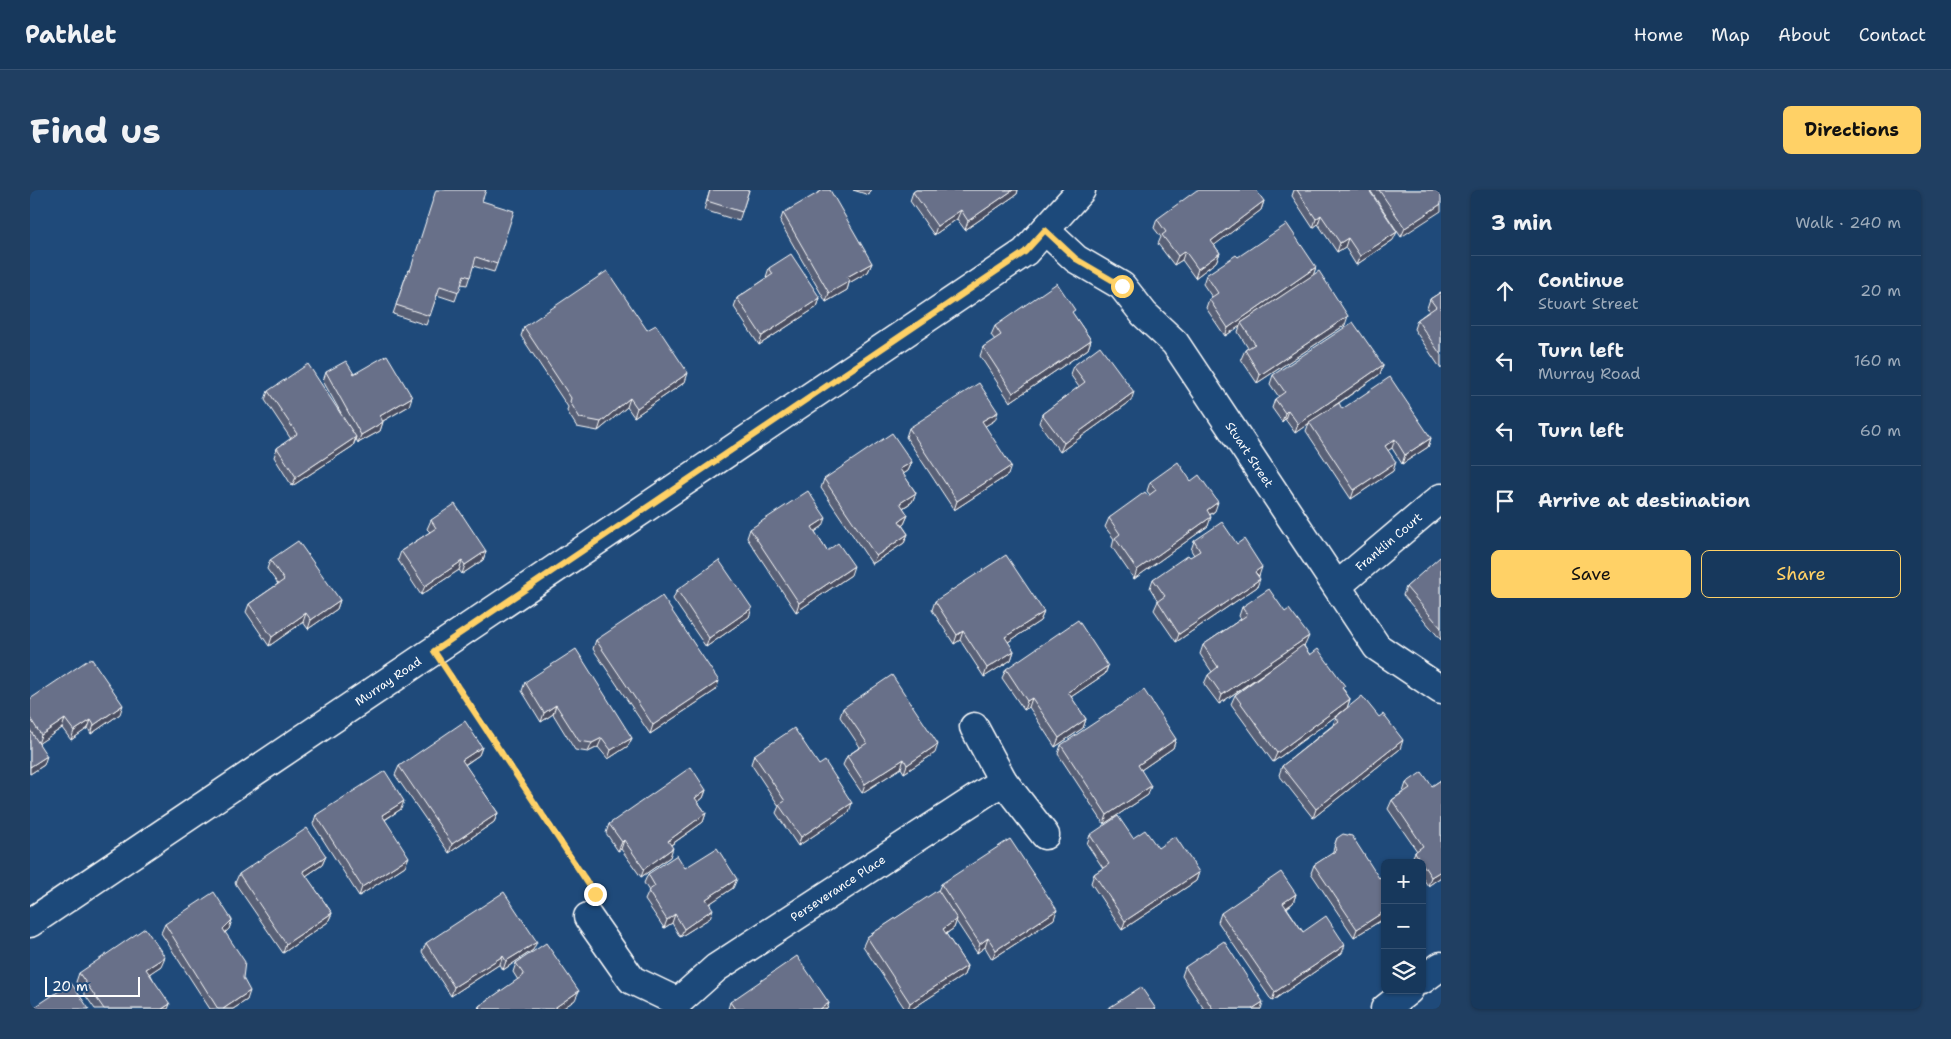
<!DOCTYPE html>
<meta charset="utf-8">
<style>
body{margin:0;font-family:"Shantell Sans",sans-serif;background:#203f62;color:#f1f3f6}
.controls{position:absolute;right:15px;bottom:15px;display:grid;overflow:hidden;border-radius:8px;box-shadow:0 1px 4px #0004}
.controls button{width:45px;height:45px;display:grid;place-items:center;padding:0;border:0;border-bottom:1px solid #365272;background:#17385c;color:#f1f3f6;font:25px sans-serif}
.scale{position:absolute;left:15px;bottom:12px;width:95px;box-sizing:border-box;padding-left:5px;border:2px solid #fff;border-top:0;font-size:14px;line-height:18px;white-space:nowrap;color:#fff;-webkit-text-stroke:4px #1f4a7a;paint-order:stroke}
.stop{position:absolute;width:15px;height:15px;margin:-11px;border:4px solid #ffd166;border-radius:50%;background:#fff}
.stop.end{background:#ffd166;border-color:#fff;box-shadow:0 1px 5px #0008}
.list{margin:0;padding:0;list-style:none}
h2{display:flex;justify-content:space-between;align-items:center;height:65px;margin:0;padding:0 20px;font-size:21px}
h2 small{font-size:16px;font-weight:400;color:#9eacbb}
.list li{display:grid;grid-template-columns:32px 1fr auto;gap:15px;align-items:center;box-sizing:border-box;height:70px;padding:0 20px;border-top:1px solid #365272}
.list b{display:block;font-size:19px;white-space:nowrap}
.list p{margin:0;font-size:16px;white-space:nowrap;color:#9eacbb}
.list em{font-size:16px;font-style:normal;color:#9eacbb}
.actions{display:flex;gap:10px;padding:15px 20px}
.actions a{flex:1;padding:11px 0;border:1px solid #ffd166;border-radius:8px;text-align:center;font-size:18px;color:#ffd166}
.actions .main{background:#ffd166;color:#111}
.icon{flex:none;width:28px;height:28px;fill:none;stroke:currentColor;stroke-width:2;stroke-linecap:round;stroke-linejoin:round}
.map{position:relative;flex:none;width:1411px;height:819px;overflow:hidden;border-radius:8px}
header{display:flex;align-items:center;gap:30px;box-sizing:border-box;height:70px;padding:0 25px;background:#17385c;border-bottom:1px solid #365272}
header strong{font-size:24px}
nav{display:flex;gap:28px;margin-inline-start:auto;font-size:18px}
.intro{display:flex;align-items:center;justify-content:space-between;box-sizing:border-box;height:120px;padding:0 30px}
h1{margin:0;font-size:35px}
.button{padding:12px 22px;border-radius:8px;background:#ffd166;color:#111;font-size:18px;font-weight:700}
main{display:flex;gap:30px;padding:0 30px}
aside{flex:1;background:#17385c;border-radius:8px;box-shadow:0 1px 4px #0004}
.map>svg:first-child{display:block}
</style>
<header>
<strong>Pathlet</strong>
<nav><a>Home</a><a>Map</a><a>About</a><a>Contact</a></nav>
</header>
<div class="intro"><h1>Find us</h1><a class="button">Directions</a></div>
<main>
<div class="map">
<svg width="1411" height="819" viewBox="0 0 1411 819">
<rect width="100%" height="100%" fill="#1f4a7a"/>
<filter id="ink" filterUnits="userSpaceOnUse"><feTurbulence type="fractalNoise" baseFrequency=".02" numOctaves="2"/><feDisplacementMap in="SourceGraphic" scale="10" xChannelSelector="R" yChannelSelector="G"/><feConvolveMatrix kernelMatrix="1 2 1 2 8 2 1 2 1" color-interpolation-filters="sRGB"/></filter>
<g filter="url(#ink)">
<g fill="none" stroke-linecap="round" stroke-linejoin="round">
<g stroke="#fff" stroke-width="31">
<g id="minor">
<path id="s1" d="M1015,40L1046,69L1092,96L1114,124L1145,153L1347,457L1411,500"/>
<path id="s2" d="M1307,396L1411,308"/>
<path d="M944,537L973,591L1015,645"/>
<path d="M558,727L602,790L648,812"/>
<path d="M1392,790L1411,776"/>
<path id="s3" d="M646,819L648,812L686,778L973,591"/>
<path d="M1355,819L1379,800"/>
</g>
</g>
<g stroke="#fff" stroke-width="31">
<g id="tertiary">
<path id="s4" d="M0,733L995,62L1051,0"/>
</g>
</g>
<path stroke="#fff" stroke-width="3" stroke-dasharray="5 4" stroke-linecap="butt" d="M420,484L562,698"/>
<use href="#minor" stroke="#1f4a7a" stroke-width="28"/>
<use href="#tertiary" stroke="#1f4a7a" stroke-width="28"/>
</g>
<path fill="#596076" stroke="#fff" d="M680,0H719L709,31L674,20Z
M823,0H841L839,5Z
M886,0H988L987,4L935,40L927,29L904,45L880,11L883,2Z
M1264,0H1339L1363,50L1326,75L1315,57L1307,62L1288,34L1283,38L1262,6Z
M1340,0H1408L1371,47Z
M452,11L467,74L464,82L443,76L437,95L431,94L425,111L407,105L396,135L363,124L378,80L380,81Z
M1234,11L1231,20L1184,55L1190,63L1186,72L1165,88L1152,70L1144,75L1128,54L1131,47L1124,38L1127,29Z
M753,23L842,73L838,82L819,93L817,100L796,112L750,32Z
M1208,67L1286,77L1283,85L1315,135L1227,193L1211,169L1215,160L1218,158L1208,142L1210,136L1195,146L1176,118L1179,109L1182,107L1173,94L1176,85Z
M739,78L790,108L787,117L729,155L704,117L707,108L737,88L736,87Z
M1411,102V179L1384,139L1387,130L1399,121L1397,118L1400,109Z
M1043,124L1061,150L1058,159L980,212L950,166L953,157L965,150L961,145L965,136Z
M494,137L617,140L655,192L604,227L597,217L568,241L547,237L537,221L538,217L491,146Z
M1353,175L1350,184L1299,220L1312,219L1401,248L1398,257L1372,274L1362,258L1358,260L1363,281L1321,309L1276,241L1279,233L1265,243L1255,229L1252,232L1242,218L1245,209L1249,207L1240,194L1243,185Z
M1043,176L1101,211L1030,262L1009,233L1012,224L1049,197L1040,184Z
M296,182L324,184L379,216L353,231L350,241L328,253L326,249L323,256L262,296L244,267L247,258L261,249L235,210L238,201L311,223L293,191Z
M965,230L955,236L978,285L924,320L876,247L879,238Z
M882,272L878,281L873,284L886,303L882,312L873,318L878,325L874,334L872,335L878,344L874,353L842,374L791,298L794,289Z
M1161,291L1185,321L1180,325L1178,336L1104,389L1082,357L1084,349L1075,337L1079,328L1120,305L1117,301L1120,292Z
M401,330L456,361L453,370L432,384L429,380L391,405L368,370L371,361L400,342L397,339Z
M793,336L785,342L797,361L821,385L766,422L717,348L720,339Z
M1164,351L1229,386L1227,397L1146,452L1124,420L1128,411L1120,398L1123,389L1164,365L1161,360Z
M1411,369V450L1373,405L1376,397Z
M240,370L310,410L307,419L278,439L273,432L239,456L216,422L219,414L248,394L237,379Z
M647,400L722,418L719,427L676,457L643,409Z
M905,411L1014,422L1010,431L978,452L984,461L981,470L954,487L930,450L924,454L902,420Z
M1212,417L1275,455L1274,456L1280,465L1314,500L1320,509L1317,518L1243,572L1201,514L1205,505L1247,475L1189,514L1174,494L1178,485L1182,482L1170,464L1173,455L1211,429L1209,426Z
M566,450L686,500L620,544L563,459Z
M1078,476L1075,484L1041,507L1056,529L1053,538L1025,557L999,517L994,520L972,488L976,479Z
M495,492L602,548L598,556L578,569L568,557L558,562L545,560L523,524L511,532L492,501Z
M0,509L90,524L61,544L58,538L41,550L32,538L9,553L14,575L0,584Z
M813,518L905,563L874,583L871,578L832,603L813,575L817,566L830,557L810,527Z
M1306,527L1370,559L1283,628L1249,585L1252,576L1303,535Z
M1146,549L1143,558L1111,580L1118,605L1074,634L1028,564L1031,555Z
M452,557L449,565L435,575L468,623L464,632L419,663L365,585L369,576Z
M724,565L819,622L768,656L746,623L749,616L721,574Z
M1411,590V687L1398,696L1392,687V673H1383L1381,671L1385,662L1387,661L1358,619L1362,610L1373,602L1376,593L1402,596Z
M676,600L673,608L668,612L676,623L673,632L641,655L640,667L611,687L591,659L588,661L576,643L579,634Z
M371,619L355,630L375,676L329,706L283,634L286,625Z
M1060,645L1103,648L1128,658L1169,682L1166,691L1092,740L1061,693L1064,684L1073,678L1057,654Z
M1307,648L1349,688L1355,684V728L1324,747L1281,683L1284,675L1302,664Z
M296,666L292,675L276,686L302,723L298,732L253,763L205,693L209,684Z
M655,678L703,698L679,714L680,728L650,747L642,733L634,738L615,710L619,701L614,693L618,684Z
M911,694L1024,729L962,769L955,757L947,763L926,731L924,738L916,744L937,776L934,785L882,819H875L833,756L837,747L908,701Z
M1266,704L1263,713L1257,718L1273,742L1312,763L1242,811L1188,732L1191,723Z
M202,730L199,739L195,743L217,810L203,819H180L131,743L135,734Z
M396,753L503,760L473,780L470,774L421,806L392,762Z
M486,773L545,810L532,819H448L449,816L488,790L483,782Z
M131,776L120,783L138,819H65L46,792L49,783Z
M1155,777L1231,819H1174L1152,786Z
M700,812L799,813L797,819H698Z"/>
<path fill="#494e60" stroke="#fff" d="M983,0H988L987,4L935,40L938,31Z
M1234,11L1231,20L1178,60L1181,51Z
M1411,14V21L1371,47L1375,38Z
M931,20L927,29L904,45L907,36Z
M1291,25L1288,34L1283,38L1286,29Z
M1367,42L1363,50L1326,75L1330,66Z
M1318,48L1315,57L1307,62L1310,53Z
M1155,61L1152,70L1144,75L1148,66Z
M1190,63L1186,72L1165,88L1168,79Z
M842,73L838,82L819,93L817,100L796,112L799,103L817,87Z
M1286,77L1283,86L1211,133L1210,136L1195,146L1198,138Z
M790,108L787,117L729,155L732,146Z
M1318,126L1315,135L1227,193L1230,185Z
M1061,150L1058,159L980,212L983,203Z
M1353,175L1350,184L1265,243L1268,234Z
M658,183L655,192L604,227L607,218Z
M1104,202L1101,211L1030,262L1034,253Z
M382,207L379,216L346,235L350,226Z
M600,208L597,217L568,241L571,232Z
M1258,220L1255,229L1252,232L1255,223Z
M968,222L965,230L949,240L952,231Z
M353,232L350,241L328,253L331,245Z
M326,247L323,256L262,296L266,287Z
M1401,248L1398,257L1372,274L1375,265Z
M1365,249L1362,258L1351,265L1355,256Z
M882,272L878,281L867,288L870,279Z
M1366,272L1363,281L1321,309L1324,300Z
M981,276L978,285L924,320L927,311Z
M886,303L882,312L866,322L870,313Z
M1188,312L1185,321L1173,329L1177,320Z
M878,325L874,334L866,340L869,331Z
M1181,327L1178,336L1104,389L1107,380Z
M796,328L793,336L778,346L782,337Z
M878,344L874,353L842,374L846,366Z
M456,361L453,370L432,384L435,375Z
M432,371L429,380L391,405L395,396Z
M824,376L821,385L766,422L769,413Z
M1232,377L1229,386L1225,382Z
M1230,389L1227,397L1146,452L1149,444Z
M310,410L307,419L278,439L281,430Z
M722,418L719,427L676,457L679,448Z
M1014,422L1010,431L972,456L975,447Z
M276,423L273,432L239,456L242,447Z
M933,441L930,450L924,454L927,445Z
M1279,446L1275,455L1189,514L1192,505Z
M984,461L981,470L954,487L957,478Z
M1078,476L1075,484L1035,511L1038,502Z
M689,491L686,500L620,544L623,535Z
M1002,508L999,517L994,520L997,511Z
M1320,509L1317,518L1243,572L1247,563Z
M93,515L90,524L61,544L64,535Z
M526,515L523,524L511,532L514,523Z
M35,529L32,538L8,554L11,545Z
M1056,529L1053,538L1025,557L1029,548Z
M61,530L58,538L41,550L44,541Z
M572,548L568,557L558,562L562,553Z
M602,548L598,556L578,569L581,560Z
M1146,549L1143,558L1105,584L1108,575Z
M1373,550L1370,559L1283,628L1286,619Z
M908,554L905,563L874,583L877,575Z
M452,557L449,565L428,579L432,570Z
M17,566L14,575L0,584V577Z
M874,569L871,578L832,603L835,594Z
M1121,596L1118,605L1074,634L1077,625Z
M676,600L673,608L661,617L665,608Z
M374,611L371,619L348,634L352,625Z
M822,613L819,622L768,656L771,647Z
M468,623L464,632L419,663L422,654Z
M676,623L673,632L635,659L638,651Z
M594,650L591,659L588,661L592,652Z
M643,658L640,667L611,687L614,679Z
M296,666L292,675L270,690L273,681Z
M379,667L375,676L329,706L332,697Z
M1411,681V687L1398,696L1401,687Z
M1169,682L1166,691L1092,740L1095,731Z
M707,689L703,698L673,718L676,709Z
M1266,704L1263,713L1250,722L1253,713Z
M683,719L680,728L650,747L654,739Z
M1027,720L1024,729L962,769L966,760Z
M1355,721V728L1324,747L1327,739Z
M302,723L298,732L253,763L256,754Z
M645,724L642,733L634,738L637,730Z
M927,729L924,738L910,748L913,739Z
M202,730L199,739L189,748L193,739Z
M958,748L955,757L947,763L950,754Z
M507,752L503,760L473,780L476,771Z
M1315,755L1312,763L1242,811L1245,802Z
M473,766L470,774L421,806L424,797Z
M135,767L131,776L113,788L116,779Z
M937,776L934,785L882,819H878L880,813Z
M220,801L217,810L203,819H193Z
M549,801L545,810L532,819H523Z
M1233,812L1231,819H1222Z
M799,813L797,819H790Z
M140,814L138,819H132Z"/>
<path fill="#687089" stroke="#fff" d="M406,0H456L452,11L484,21L467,74L446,67L440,87L434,85L429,102L410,96L400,126L366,115L378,80L380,81Z
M680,0H719L712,22L677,11Z
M793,0H800L842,73L817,87L820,91L799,103L753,23Z
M886,0H983L938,31L931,20L907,36L883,2Z
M1167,0H1226L1234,11L1181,51L1190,63L1168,79L1155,61L1148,66L1132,45L1136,42L1127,29Z
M1267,0H1339L1367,42L1330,66L1318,48L1310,53L1291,25L1286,29Z
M1349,0H1407L1411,6V14L1375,38Z
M1257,34L1286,77L1198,138L1179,109L1188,103L1176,85L1206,65L1208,67Z
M761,64L790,108L732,146L707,108L743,84L739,78Z
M577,81L617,140L626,135L658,183L607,218L600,208L571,232L550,228L540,212L541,208L494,137Z
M1289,81L1318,126L1230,185L1215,160L1225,154L1211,133Z
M1027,93L1045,120L1042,122L1061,150L983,203L953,157L971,145L965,136Z
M1411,102V165L1387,130L1406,117L1400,109Z
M1323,132L1353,175L1268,234L1258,220L1255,223L1245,209L1255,202L1243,185Z
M1070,156L1104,202L1034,253L1012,224L1055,192L1043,176Z
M357,165L382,207L350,226L353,232L331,245L296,182L316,171L324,184Z
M278,174L326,247L266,287L247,258L267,244L238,201Z
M1360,187L1401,248L1375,265L1365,249L1355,256L1366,272L1324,300L1279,232L1309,213L1312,219Z
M949,193L968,222L952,231L981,276L927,311L879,238Z
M862,243L882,272L870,279L886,303L870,313L878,325L869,331L878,344L846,366L794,289Z
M1148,272L1161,291L1169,285L1188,312L1177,320L1181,327L1107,380L1085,348L1090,344L1079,328L1115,302L1118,306L1126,300L1120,292Z
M778,301L796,328L782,337L797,361L808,353L824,376L769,413L720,339Z
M425,314L456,361L435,375L432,371L395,396L371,361L406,338L401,330Z
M1192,332L1207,354L1214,349L1232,377L1225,382L1230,389L1149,444L1128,411L1135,406L1123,389L1158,365L1160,367L1170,361L1164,351Z
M268,351L310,410L281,430L276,423L242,447L219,414L254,390L240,370Z
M976,365L1014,422L975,447L984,461L957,478L933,441L927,445L905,411Z
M1410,367L1411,369V438L1376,397Z
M689,370L722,418L679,448L647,400Z
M1239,399L1255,422L1259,419L1279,446L1192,505L1178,485L1188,477L1173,455L1217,425L1212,417Z
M632,406L689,491L623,535L566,450Z
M1048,430L1078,476L1038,502L1056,529L1029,548L1002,508L997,511L976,479Z
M1273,455L1280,465L1288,459L1315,496L1312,498L1320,509L1247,563L1205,505Z
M546,459L602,548L581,560L572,548L562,553L549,551L526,515L514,523L495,492Z
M61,468L93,515L64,535L61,530L44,541L35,529L11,545L0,528V509Z
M862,485L908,554L877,575L874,569L835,594L817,566L837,553L813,518Z
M1114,500L1146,549L1108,575L1121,596L1077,625L1031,555Z
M1332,506L1349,527L1353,524L1373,550L1286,619L1252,576L1309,531L1306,527Z
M435,531L452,557L432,570L468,623L422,654L369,576Z
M764,538L789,575L795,571L822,613L771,647L749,615L755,611L724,565Z
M0,540L17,566L0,577Z
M661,577L676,600L665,608L676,623L638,651L643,658L614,679L594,650L592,652L579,634Z
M355,581L374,611L352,625L379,667L332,697L286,625Z
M1392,582L1402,596L1411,590V681L1401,687L1385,662L1393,656L1362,610L1380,598L1376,593Z
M1088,626L1103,648L1115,640L1128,658L1145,646L1169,682L1095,731L1064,684L1079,674L1060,645Z
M277,638L296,666L273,681L302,723L256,754L209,684Z
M1313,644L1322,646L1349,688L1355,684V721L1327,739L1284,675L1307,660L1304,656L1307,648Z
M980,649L1027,720L966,760L958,748L950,754L911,694Z
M687,658L707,689L676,709L683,719L654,739L645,724L637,730L618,701L625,696L618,684L647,665L655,678Z
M1251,682L1266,704L1253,713L1273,742L1296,726L1315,755L1245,802L1191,723Z
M908,700L927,729L913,739L937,776L880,813L837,747Z
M184,702L202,730L193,739L215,772L213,788L220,801L193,819H188L135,734Z
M474,702L507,752L476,771L473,766L424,797L396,753Z
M115,738L135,767L116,779L140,814L132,819H74L49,783Z
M1194,751L1233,812L1222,819H1183L1155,777Z
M516,753L549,801L523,819H450L449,816L494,785L486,773Z
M767,766L799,813L790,819H705L700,812Z
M41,793L59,819H2Z
M1111,797L1126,819H1077Z"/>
</g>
<g fill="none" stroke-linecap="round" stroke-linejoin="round" filter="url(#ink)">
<path stroke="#ffd166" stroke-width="6" d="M565,704L404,461L995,62L1015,40L1046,69L1092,96"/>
</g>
<g text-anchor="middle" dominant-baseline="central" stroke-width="5" stroke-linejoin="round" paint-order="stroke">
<g font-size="12" fill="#fff" stroke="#1f4a7a">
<text stroke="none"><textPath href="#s1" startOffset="308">Stuart Street</textPath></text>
<text stroke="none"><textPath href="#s2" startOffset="68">Franklin Court</textPath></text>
<text stroke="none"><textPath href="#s4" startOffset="432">Murray Road</textPath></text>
<text stroke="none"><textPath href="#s3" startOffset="204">Perseverance Place</textPath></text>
</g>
</g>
</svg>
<div class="controls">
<button>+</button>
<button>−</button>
<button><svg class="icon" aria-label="layers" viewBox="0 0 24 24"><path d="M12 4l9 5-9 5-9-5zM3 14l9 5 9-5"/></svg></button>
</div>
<div class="scale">20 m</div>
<div class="stop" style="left:1092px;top:96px"></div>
<div class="stop end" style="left:565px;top:704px"></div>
</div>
<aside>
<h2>3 min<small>Walk · 240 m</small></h2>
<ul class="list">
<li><svg class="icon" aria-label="ahead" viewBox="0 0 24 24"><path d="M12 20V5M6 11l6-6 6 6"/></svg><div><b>Continue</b><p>Stuart Street</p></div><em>20 m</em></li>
<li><svg class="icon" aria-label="left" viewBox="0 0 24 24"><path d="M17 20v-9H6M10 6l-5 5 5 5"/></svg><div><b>Turn left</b><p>Murray Road</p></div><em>160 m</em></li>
<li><svg class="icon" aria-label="left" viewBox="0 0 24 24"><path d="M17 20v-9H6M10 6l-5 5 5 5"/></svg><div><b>Turn left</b></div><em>60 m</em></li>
<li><svg class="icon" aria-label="arrive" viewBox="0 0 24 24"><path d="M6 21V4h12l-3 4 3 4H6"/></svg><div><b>Arrive at destination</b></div></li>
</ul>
<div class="actions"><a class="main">Save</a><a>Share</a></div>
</aside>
</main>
